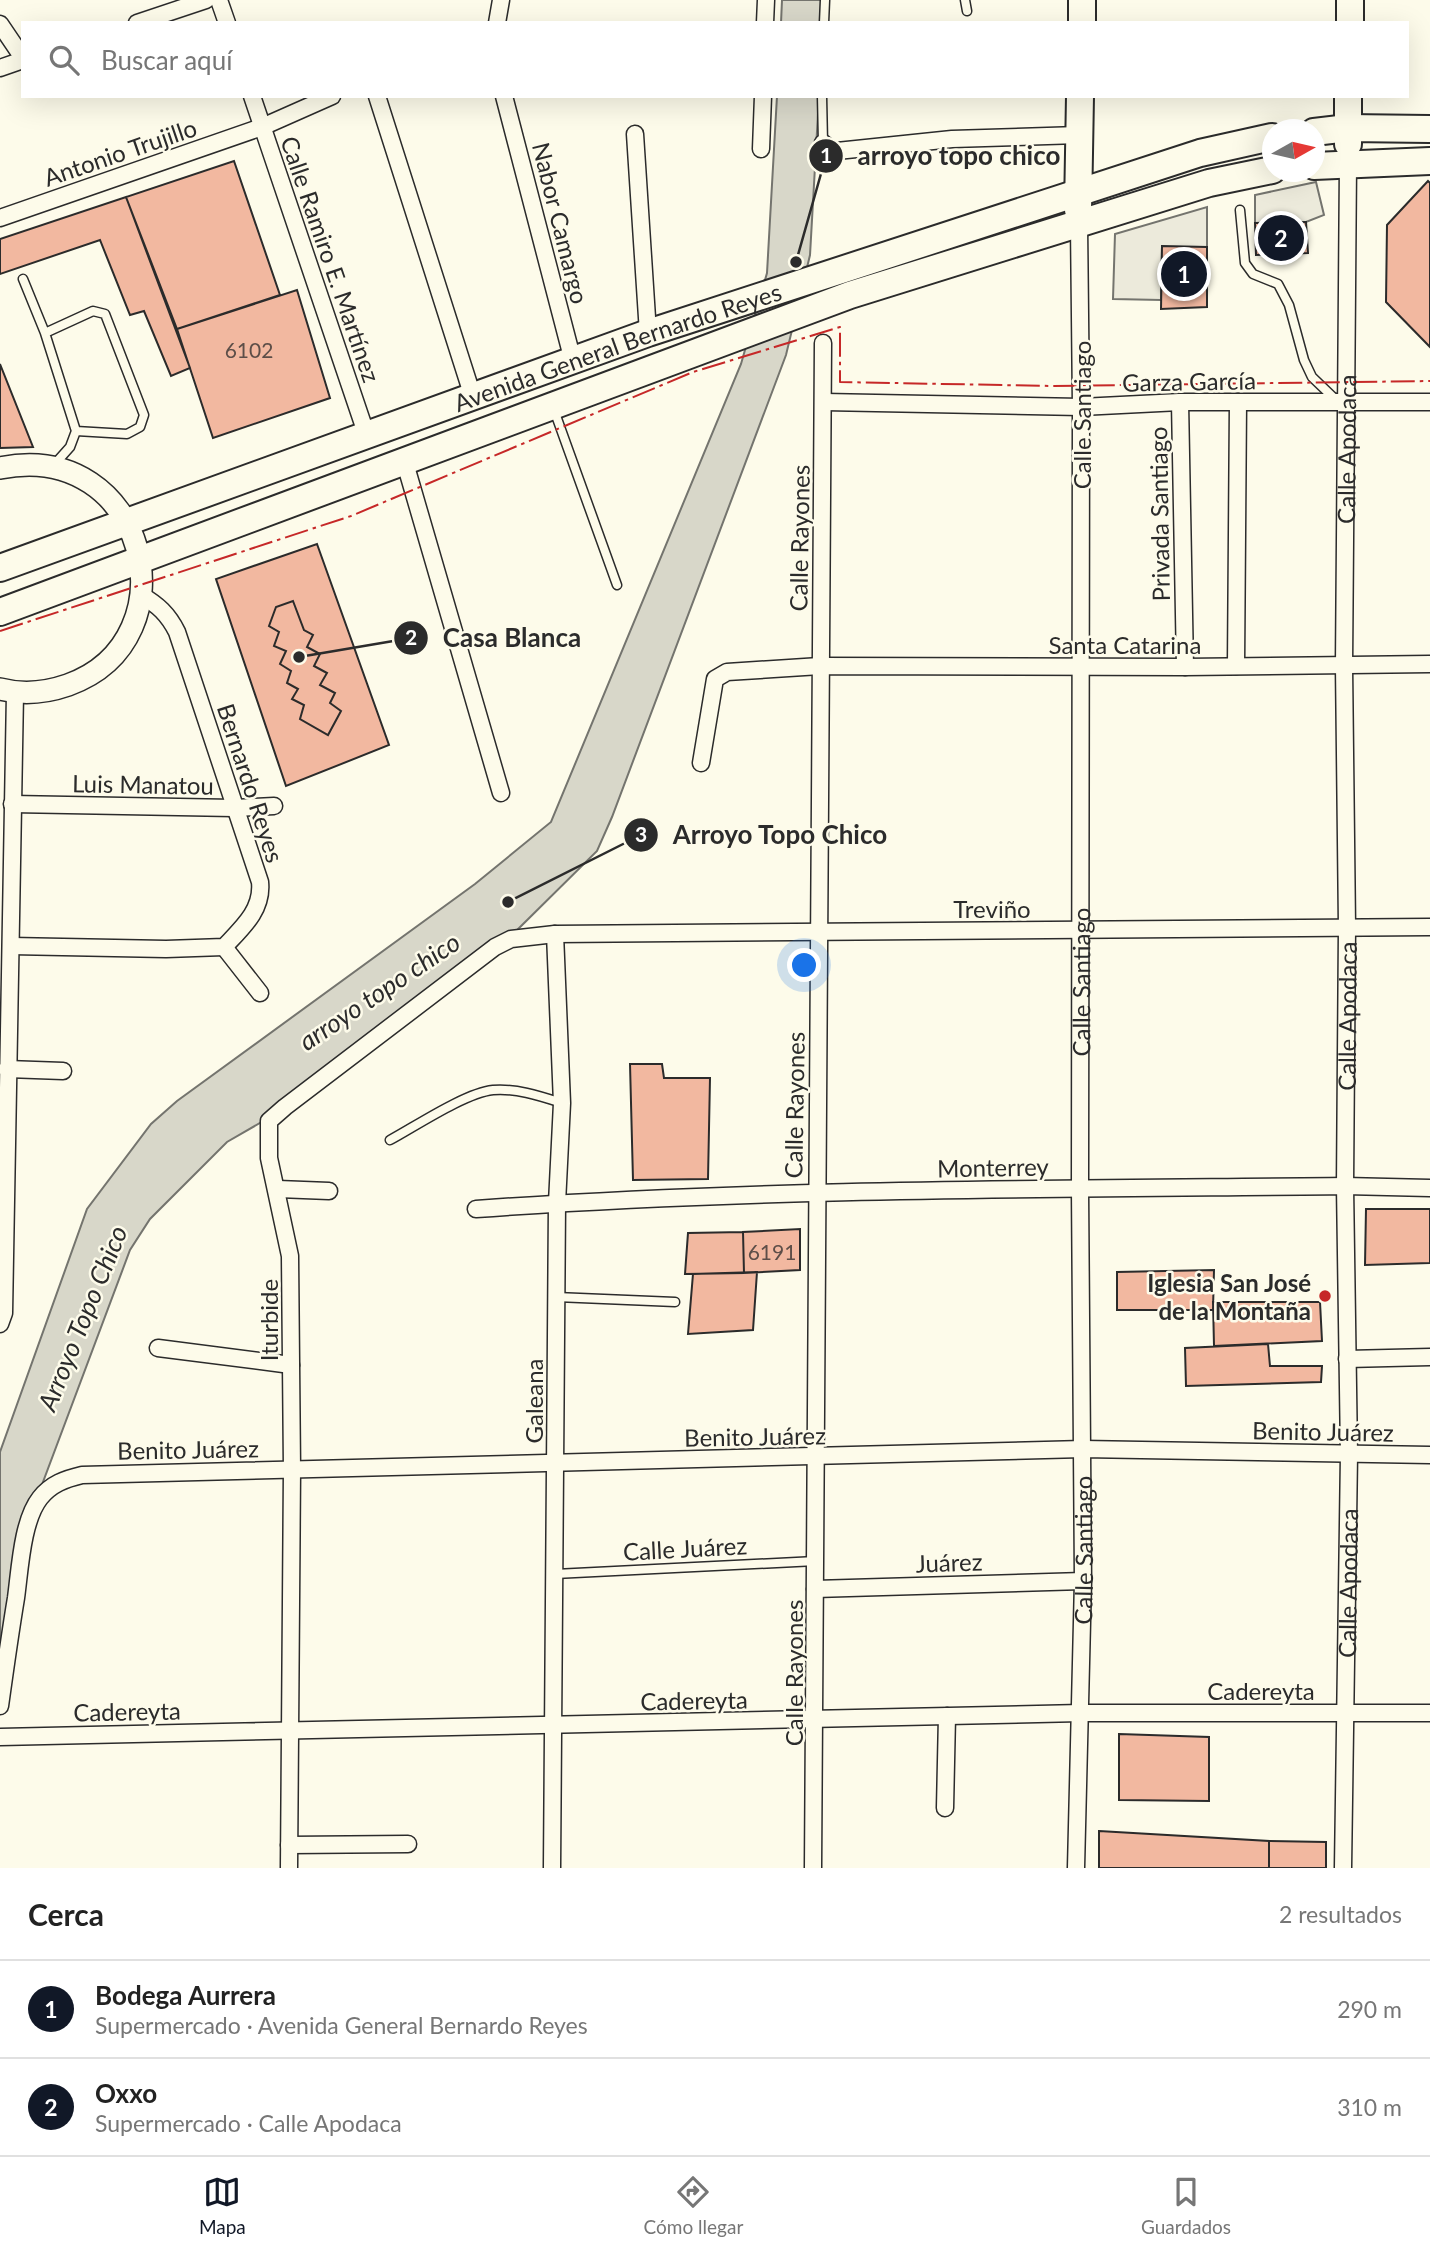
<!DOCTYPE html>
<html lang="es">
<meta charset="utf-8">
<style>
body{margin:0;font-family:Lato,sans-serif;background:#f6f6f6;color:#222}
.compass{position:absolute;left:1262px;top:119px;width:63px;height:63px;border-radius:50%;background:#fff;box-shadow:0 7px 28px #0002;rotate:82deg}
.you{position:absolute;left:805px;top:966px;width:24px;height:24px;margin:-18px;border:5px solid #fff;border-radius:50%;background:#1a73e8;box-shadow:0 0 0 10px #1a73e833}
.badge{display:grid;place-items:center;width:46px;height:46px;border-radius:50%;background:#111827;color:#fff;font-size:23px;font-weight:700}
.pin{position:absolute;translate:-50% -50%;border:4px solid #fff;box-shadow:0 2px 7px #0006}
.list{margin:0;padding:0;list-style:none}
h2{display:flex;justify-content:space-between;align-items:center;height:91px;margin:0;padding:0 28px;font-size:30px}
h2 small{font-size:23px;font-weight:400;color:#767676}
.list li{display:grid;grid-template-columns:46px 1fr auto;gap:21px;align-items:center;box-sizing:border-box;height:98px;padding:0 28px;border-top:2px solid #e0e0e0}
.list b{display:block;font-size:26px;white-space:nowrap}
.list p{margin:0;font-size:23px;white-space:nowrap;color:#767676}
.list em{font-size:23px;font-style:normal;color:#767676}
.icon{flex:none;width:38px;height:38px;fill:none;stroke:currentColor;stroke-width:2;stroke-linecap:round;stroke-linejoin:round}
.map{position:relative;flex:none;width:1430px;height:1868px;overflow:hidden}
.search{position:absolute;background:#fff;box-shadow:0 7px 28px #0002;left:21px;right:21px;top:21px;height:77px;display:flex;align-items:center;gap:18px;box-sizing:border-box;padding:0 24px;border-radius:0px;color:#767676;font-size:26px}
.sheet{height:287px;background:#fff}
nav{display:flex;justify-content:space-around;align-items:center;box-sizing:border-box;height:98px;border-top:2px solid #e0e0e0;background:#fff;font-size:19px;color:#767676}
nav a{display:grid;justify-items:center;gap:4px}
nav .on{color:#111827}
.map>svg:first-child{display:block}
</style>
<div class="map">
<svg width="1430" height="1868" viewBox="0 0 1430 1868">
<rect width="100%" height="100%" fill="#fdfbea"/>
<path fill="#eceadb" stroke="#74746e" stroke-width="2" d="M1316,182L1324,215L1306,222L1255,223V195Z
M1207,207V247H1162L1161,300L1113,299L1115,234Z"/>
<path fill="#d8d7c9" stroke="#74746e" stroke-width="2" d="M782,0H824L823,23H781Z
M777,96H819L810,255L786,355L612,817L597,851L507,940L279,1112L227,1142L150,1219L130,1250L31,1514L0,1709V1452L87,1209L151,1124L177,1101L475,884L551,822L741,364L767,273Z"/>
<path fill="#f2b8a0" stroke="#2b2b2b" stroke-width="2" d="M234,161L280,295L177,329L126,197Z
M1428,181L1430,183V347L1386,302L1387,225Z
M126,197L190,368L171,376L144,311L130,315L100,240L0,274V239Z
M1306,222L1308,253L1256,255L1255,223Z
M1162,246L1207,247V307L1161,309Z
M297,290L330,398L213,438L177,329Z
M0,364L33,447L0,448Z
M317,544L389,745L286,786L216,579Z
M293,601L304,630L313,635L307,647L320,654L314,666L327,673L320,685L335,693L330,703L341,711L328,735L300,719L304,705L292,699L298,689L287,683L291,671L280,664L286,651L274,646L279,632L269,626L276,607Z
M630,1064H662L664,1078H710L708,1179L633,1180Z
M1366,1209H1430V1263L1365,1265Z
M800,1229V1270L744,1273L743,1232Z
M743,1232L744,1273L685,1274L688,1233Z
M1214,1270L1213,1310H1117V1272Z
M757,1272L753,1330L688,1334L693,1274Z
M1213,1302H1320L1322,1341L1214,1346Z
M1268,1344L1270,1366H1322L1321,1382L1186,1386L1185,1348Z
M1119,1734L1209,1737V1801L1119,1800Z
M1099,1831L1269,1841V1868H1099Z
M1269,1841L1326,1842V1868H1269Z"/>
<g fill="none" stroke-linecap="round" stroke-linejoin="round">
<g stroke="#2b2b2b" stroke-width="11">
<path id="service" d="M965,0L967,11
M824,23L825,0
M822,96L823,143
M1240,210L1245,263L1253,274L1278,284L1289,305L1304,360L1312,377L1337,401
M23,279L45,333L76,431L70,447L53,466
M45,333L93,311L105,314L144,415L140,427L127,434L76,431
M554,410L617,585
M390,1140C416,1126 465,1093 493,1090C516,1088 540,1096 562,1103
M556,1297L675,1302
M555,1574L816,1561"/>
</g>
<g stroke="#2b2b2b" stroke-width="19">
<g id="minor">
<path d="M219,0L227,23"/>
<path d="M137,23L206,0"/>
<path d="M497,23L501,0"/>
<path d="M765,23L766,0"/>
<path d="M0,24L23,58"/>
<path d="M0,68L23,60"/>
<path d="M252,96L367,436"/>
<path d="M377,96L473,397"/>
<path d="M504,96L573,361"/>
<path d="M635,134L648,333"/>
<path d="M823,143L831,150L837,151L952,139L1079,135"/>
<path d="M761,149L763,96"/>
<path d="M0,218L262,127L332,96"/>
<path d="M824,402L1081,407L1180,402H1430"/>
<path d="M1180,402L1185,667"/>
<path d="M405,463L501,793"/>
<path d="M1236,666L1238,402"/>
<path d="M701,763L715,679L727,672L820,666L1185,667L1430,664"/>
<path d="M12,804L234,808L274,806"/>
<path d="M11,946L166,949L224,947C242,928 263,910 260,882L177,632C168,614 158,605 141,595"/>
<path d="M224,947L260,993"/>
<path d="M7,1069L63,1071"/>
<path d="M278,1189L329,1191"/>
<path d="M476,1209C765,1188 1055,1189 1345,1186L1430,1188"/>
<path d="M0,1324L4,1313L15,693"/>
<path d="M158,1348L291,1365"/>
<path d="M1347,1359L1430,1357"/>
<path d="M815,1589L1083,1581"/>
<path d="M0,1706C5,1670 10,1634 16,1598C20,1569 22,1521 40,1498C51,1484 65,1479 82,1475L1083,1449L1430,1455"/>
<path d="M0,1737L1081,1713H1430"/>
<path d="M945,1808L947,1716"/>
<path d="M289,1845L408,1844"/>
<path d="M289,1868L292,1469L290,1256L269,1158V1121L285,1107L495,947L511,939L555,934L1430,927"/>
<path d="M552,1868L557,1203L562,1103L555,934"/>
<path d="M813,1868L823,343"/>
<path id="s1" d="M1076,1868L1083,1581L1080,1189L1081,407L1079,224"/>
<path id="s2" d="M1343,1868L1349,1454L1345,1186L1347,927L1344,666L1348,163"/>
</g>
</g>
<g stroke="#2b2b2b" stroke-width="24">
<path id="tertiary" d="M0,468C146,438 196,639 68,685C45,693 23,695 0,689"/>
</g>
<g stroke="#2b2b2b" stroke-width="30">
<g id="primary">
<path d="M1082,23V0"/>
<path d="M1350,23V0"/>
<path d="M1314,132L1348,128L1430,129"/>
<path d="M1348,144V96"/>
<path d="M1314,166L1430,161"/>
<path d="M1078,210L1080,96"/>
<path id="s3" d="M0,568L648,333L1200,153L1272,137"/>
<path d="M0,612L850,295L1209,183L1272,170"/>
</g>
</g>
<use href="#service" stroke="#fdfbea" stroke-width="8"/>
<use href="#minor" stroke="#fdfbea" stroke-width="16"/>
<use href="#tertiary" stroke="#fdfbea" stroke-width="21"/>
<use href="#primary" stroke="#fdfbea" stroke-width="26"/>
<path stroke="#c62828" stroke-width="2" stroke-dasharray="24 5 3.5 5" stroke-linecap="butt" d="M0,631L351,516L693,372L840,327V382L1053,386L1430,381"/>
</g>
<circle fill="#c62828" stroke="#fdfbea" stroke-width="2.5" cx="1325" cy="1296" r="7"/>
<g text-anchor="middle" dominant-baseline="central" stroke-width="5" stroke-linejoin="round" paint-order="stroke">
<g font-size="21" fill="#5d4e48">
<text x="249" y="349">6102</text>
<text x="772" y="1251">6191</text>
</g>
<g font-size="24" fill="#2b2b2b" stroke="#fdfbea">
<text transform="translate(120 152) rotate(-19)">Antonio Trujillo</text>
<text transform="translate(561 223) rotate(76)">Nabor Camargo</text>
<text transform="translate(331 259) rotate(71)">Calle Ramiro E. Martínez</text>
<text stroke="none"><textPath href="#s3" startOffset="656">Avenida General Bernardo Reyes</textPath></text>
<text transform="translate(1189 381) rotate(-1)">Garza García</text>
<text transform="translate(1081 415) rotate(-90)">Calle Santiago</text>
<text stroke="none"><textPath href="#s2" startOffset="1419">Calle Apodaca</textPath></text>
<text transform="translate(1159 514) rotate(-91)">Privada Santiago</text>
<text transform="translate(799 538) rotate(-89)">Calle Rayones</text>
<text x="1125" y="644">Santa Catarina</text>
<text transform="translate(251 783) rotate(72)">Bernardo Reyes</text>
<text transform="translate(143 784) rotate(1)">Luis Manatou</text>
<text x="992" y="908">Treviño</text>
<text stroke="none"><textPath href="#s1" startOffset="886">Calle Santiago</textPath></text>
<text stroke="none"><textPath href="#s2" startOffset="852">Calle Apodaca</textPath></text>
<text transform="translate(794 1105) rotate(-89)">Calle Rayones</text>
<text transform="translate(993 1167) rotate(-1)">Monterrey</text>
<text transform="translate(268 1320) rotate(-90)">Iturbide</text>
<text transform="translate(533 1401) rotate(-90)">Galeana</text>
<text transform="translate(1323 1431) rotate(1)">Benito Juárez</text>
<text transform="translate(755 1436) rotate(-1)">Benito Juárez</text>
<text transform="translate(188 1449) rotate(-1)">Benito Juárez</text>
<text transform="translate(685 1548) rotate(-3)">Calle Juárez</text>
<text stroke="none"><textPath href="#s1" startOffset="318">Calle Santiago</textPath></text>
<text transform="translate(949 1562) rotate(-2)">Juárez</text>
<text stroke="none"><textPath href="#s2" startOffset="285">Calle Apodaca</textPath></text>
<text transform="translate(793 1673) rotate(-90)">Calle Rayones</text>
<text x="1261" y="1690">Cadereyta</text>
<text transform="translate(694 1700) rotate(-1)">Cadereyta</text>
<text transform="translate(127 1711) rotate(-1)">Cadereyta</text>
</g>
<g font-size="24" font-weight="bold" fill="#2b2b2b" stroke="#fdfbea" text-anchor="end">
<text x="1311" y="1282">Iglesia San José<tspan x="1311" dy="28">de la Montaña</tspan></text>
</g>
<g font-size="26" font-style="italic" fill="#2b2b2b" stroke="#fdfbea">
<text transform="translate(379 991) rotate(-34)">arroyo topo chico</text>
<text transform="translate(82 1318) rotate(-68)">Arroyo Topo Chico</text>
</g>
</g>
<path fill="none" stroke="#2b2b2b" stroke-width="2.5" d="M796 262L826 156M299 657L411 638M508 902L641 835"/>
<g fill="#2b2b2b" stroke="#fdfbea" stroke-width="2.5">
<circle cx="796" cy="262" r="7"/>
<circle cx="299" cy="657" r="7"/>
<circle cx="508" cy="902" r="7"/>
<circle cx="826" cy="156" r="18"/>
<circle cx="411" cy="638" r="18"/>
<circle cx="641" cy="835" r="18"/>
</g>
<g font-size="21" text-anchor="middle" font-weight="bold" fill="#fff">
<text x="826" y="163">1</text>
<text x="411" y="645">2</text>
<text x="641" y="842">3</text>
</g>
<g font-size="26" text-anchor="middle" font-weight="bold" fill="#2b2b2b" stroke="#fdfbea" stroke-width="5" stroke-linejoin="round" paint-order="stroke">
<text x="959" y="165">arroyo topo chico</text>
<text x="512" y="647">Casa Blanca</text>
<text x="780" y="844">Arroyo Topo Chico</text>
</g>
</svg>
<svg class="compass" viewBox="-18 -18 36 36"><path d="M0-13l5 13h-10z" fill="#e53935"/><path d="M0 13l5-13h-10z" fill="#767676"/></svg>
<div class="you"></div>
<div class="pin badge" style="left:1184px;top:274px">1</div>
<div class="pin badge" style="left:1281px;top:238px">2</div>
<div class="search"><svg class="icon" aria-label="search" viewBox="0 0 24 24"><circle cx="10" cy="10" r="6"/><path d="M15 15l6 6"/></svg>Buscar aquí</div>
</div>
<section class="sheet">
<h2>Cerca<small>2 resultados</small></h2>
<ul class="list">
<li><span class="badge">1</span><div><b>Bodega Aurrera</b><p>Supermercado · Avenida General Bernardo Reyes</p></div><em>290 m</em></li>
<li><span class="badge">2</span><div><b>Oxxo</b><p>Supermercado · Calle Apodaca</p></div><em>310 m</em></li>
</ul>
</section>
<nav>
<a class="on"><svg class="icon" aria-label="map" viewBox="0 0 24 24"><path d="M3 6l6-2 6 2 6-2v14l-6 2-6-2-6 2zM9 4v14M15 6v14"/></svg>Mapa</a>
<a><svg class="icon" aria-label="directions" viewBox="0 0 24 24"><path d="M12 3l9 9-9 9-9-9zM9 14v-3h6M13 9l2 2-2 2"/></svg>Cómo llegar</a>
<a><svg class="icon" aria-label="saved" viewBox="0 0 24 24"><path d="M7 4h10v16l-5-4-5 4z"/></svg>Guardados</a>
</nav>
